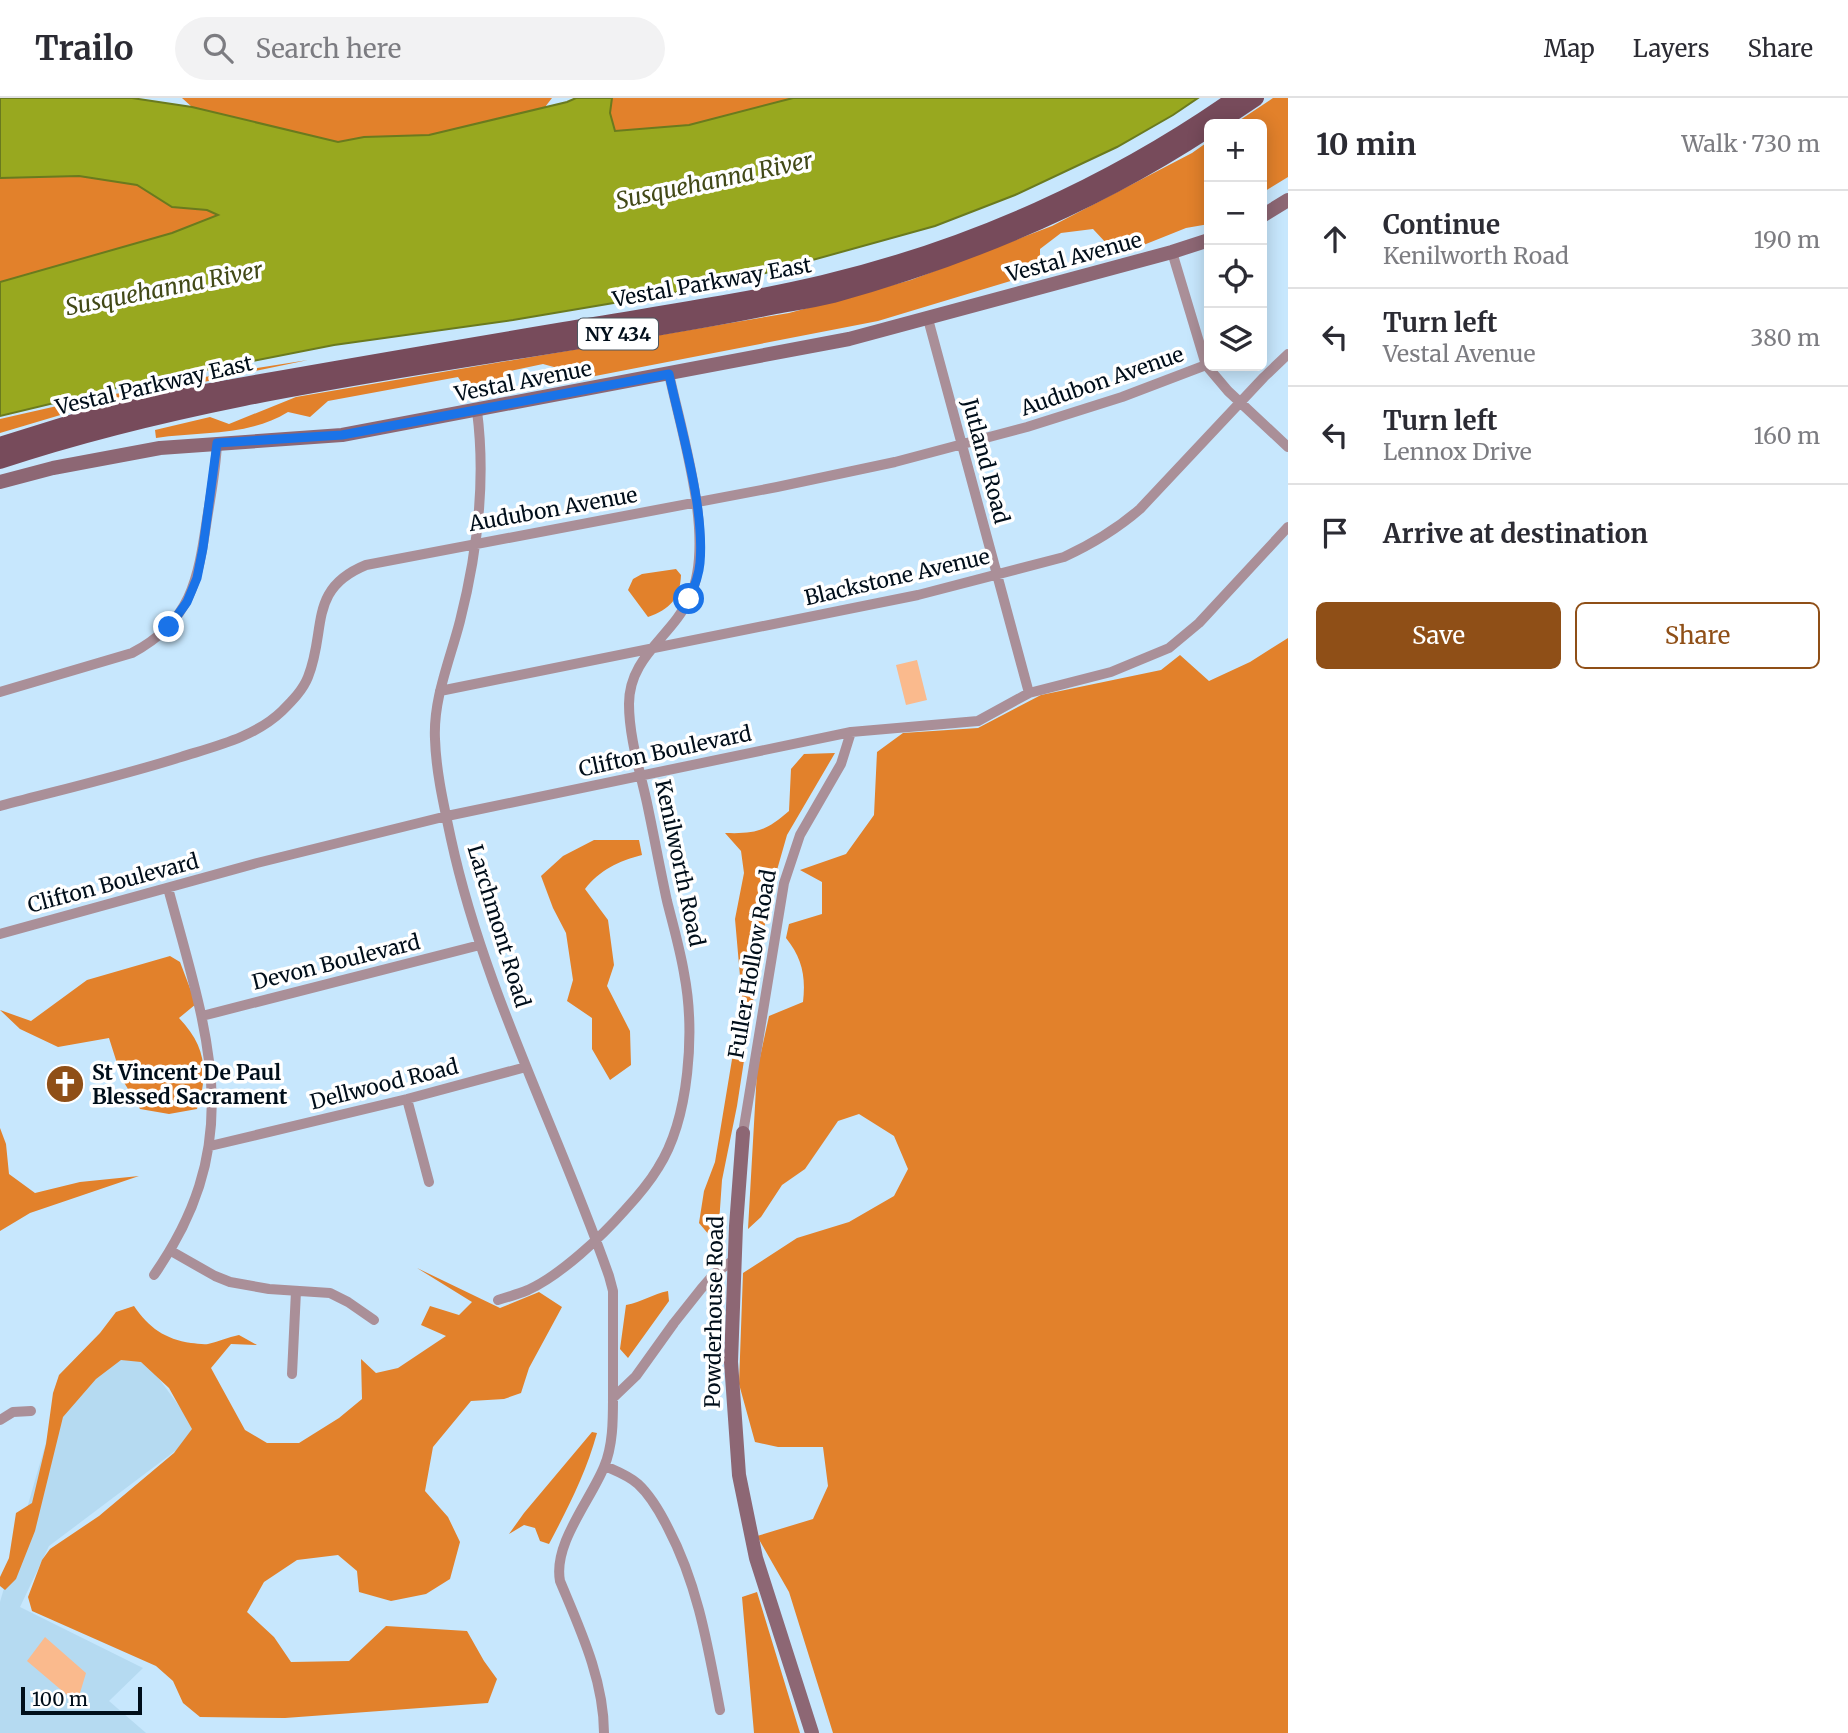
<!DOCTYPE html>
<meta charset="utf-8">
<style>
body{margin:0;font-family:Merriweather,serif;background:#f2f2f3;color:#2b2b33}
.controls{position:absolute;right:21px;top:21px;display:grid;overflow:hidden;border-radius:10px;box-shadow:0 4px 18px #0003}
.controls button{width:63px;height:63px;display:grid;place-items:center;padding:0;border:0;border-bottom:2px solid #e1e1e2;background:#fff;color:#2b2b33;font:35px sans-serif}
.scale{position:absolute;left:21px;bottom:18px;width:121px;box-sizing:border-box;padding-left:7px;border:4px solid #000e1a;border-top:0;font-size:19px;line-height:24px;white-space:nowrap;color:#000e1a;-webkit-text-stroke:5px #fff;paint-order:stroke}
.stop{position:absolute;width:21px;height:21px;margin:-16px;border:5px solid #1a73e8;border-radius:50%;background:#fff}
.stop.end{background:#1a73e8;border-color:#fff;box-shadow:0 2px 7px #0008}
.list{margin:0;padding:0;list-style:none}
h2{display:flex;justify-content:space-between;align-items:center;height:91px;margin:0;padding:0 28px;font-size:30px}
h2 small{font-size:23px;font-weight:400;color:#7c7c81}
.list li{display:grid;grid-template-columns:46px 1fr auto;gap:21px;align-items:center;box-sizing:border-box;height:98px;padding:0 28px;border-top:2px solid #e1e1e2}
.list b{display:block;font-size:26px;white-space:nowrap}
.list p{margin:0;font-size:23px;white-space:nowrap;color:#7c7c81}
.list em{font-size:23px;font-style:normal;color:#7c7c81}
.actions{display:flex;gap:14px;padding:21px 28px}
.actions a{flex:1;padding:16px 0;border:2px solid #8f4f17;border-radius:10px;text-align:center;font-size:24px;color:#8f4f17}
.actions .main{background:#8f4f17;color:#fff}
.icon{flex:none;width:38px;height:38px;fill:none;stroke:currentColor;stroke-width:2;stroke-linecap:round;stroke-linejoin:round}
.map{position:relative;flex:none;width:1288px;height:1635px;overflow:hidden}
header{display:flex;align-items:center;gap:42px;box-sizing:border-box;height:98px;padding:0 35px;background:#fff;border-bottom:2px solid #e1e1e2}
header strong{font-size:33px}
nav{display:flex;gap:38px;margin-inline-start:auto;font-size:24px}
.search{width:490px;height:63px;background:#f2f2f3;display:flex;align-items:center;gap:18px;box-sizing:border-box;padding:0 24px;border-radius:38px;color:#7c7c81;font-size:26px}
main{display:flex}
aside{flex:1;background:#fff}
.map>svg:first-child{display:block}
</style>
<header>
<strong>Trailo</strong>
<div class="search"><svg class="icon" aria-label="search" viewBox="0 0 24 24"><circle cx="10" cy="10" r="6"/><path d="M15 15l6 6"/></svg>Search here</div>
<nav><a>Map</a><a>Layers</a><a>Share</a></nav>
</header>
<main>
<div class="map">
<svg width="1288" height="1635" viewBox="0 0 1288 1635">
<rect width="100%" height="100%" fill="#c7e7fd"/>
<path fill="#b5daf1" d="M123,1232L199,1335L49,1448L20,1509L143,1570L109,1603L146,1635H0V1504L55,1313Z"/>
<path fill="#faba8d" d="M917,562L927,602L906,607L896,567Z
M45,1539L86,1575L80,1595L73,1602L27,1563Z"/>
<path fill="#e2812b" d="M182,0H552L545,9L429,37L364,39L338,44L192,9Z
M612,0H793L689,27L614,33L610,15Z
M1273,0H1288V79L1262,95V26H1234Z
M1209,43V126L1186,130L1131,152L1107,146L1093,131L1061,135L1040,151V174L878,223L590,279L543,266L510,273L506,287L489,297H470L458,279L328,303L310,319L288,314C247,339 201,333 156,340L155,332L210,319L229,326L296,299L789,215L911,182L1052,128L1192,55Z
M79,78L137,87L172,109L207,112L219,117L172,135L0,184V80Z
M308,262L94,307L0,335V321C102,297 204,278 308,262Z
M676,471L681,477C680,501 670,511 648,519L628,492L633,481L642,476Z
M1288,540V1635H833L789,1494L757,1438L813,1421L828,1388L823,1349H778L755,1344L739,1286L743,1175L797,1140L849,1124L894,1098L908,1071L894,1038L859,1016L838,1023L805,1071L782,1087L761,1119L748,1131L757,973L769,918L803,904C806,878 802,860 786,840L789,826L822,816V784L800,772L846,756L874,717L877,654L903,635L978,630L1041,597L1161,572L1180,557L1209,583L1250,564Z
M835,655L787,737L769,800L737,1008L722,1082L719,1125L710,1138L699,1125L704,1093L715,1064L742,901L735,821L744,775L741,753L725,735C756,736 766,733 789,713L791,671L804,656Z
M594,742H639L642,757C618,763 600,772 585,791L608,822L614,867L607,888L630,933L631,967L610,982L592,951V920L567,903L573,882L566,835L553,810L541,778L563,758Z
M170,858L180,864L196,906L179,920C206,948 209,975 197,1011L169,1016L140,1011L122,981L109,940L58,949L20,931L0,912L31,923L87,882Z
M0,1030L6,1046L9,1076L35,1095L80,1084L139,1078L30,1115L0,1133Z
M417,1170L500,1210L539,1194L562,1209L529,1270L521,1295L504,1301L471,1303L433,1349L425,1393L448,1419L460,1444L450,1481L426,1496L391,1503L359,1494L357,1473L338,1457L297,1462L264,1484L247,1514L274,1539L291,1564L349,1563L386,1528L467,1533L484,1563L497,1581L488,1605L285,1620L200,1619L183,1605L173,1583L156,1568L32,1513L28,1499L42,1462L50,1451L99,1418L174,1355L192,1331L169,1290L141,1264L121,1262L96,1281L63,1319L35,1433L16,1481L5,1492L0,1488V1479L9,1460L16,1415L32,1405L46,1346L53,1295L59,1277L100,1235L116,1214L134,1208C149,1230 165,1241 191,1245C196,1245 203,1247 208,1246C218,1244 228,1239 239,1237L257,1247L231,1246L211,1270L245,1332L267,1345H299L339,1320L362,1301L361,1261L376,1275L398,1270L446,1238L421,1227L430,1208L459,1217L472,1204Z
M668,1193L669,1203L628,1260L620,1251L626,1207C642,1204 653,1196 668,1193Z
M592,1334L597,1335C586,1375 568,1410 549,1446L540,1443L535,1430L524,1427L509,1436L524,1415Z
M757,1494L800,1635H754L742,1499Z"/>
<path fill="#98a81f" stroke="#6a7a1e" stroke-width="2" d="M0,0H132L192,9L338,44L364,39L429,37L567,4L576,0H612L610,15L615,33L689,27L793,0H1198L1173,17L1117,49L1015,97L935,128L726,186L513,222L334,247L125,288L0,318V184L172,135L218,117L207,112L172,109L137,87L79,78L0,80Z"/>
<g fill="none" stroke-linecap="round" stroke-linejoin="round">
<path stroke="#aa8f98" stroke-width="10" d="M1172,154L1206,267L1228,293L1288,349
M928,221L1029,595
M477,313C486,382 477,456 460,523C450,562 433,601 435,641C436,674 444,708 451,741C484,893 558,1032 609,1178L613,1193V1300
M440,593L918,497L1064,459C1092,446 1117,431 1140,411L1264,279L1288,256
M0,594L132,555C191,524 198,482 207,421C211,396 216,370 217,345
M0,708C60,692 121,678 181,659C216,648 255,639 282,613C292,603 303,592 308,579C327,532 307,491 366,467L777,389L895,364L1027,329L1122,299L1206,267
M0,836L257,765L447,718L851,634L978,623L1029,595L1111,574L1169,550L1199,525L1288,429
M202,918L480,847
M407,1001L429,1084
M743,1035L784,785L800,737L841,666L851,634
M210,1048L407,1001L526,969
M171,1153L215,1178L230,1184L269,1191L330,1195L348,1204L374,1222
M154,1177C249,1041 207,936 168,790
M498,1202C508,1199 518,1196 528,1192C561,1177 602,1138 625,1112C637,1099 649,1085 658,1070C690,1020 695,932 684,875C680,851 673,827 667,803C660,771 654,738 647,705C640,673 629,639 629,606C629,558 672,539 690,499C716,442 682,337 669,276
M292,1276L296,1193
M0,1322L13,1314L31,1313
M605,1368C616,1373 628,1377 638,1386C651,1398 660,1414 668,1430C698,1487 708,1549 720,1612
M604,1635C604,1582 580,1531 560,1483C553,1446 590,1403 604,1369C613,1348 613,1322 613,1300L636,1278L674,1225L701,1191L714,1176L735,1161"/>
<path stroke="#8d6774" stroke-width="14" d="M1262,118L1288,102
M0,384L53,370L160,350L342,337L849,241L1172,154L1209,142
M743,1035L736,1128L731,1264L739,1377L756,1460L812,1635"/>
<path stroke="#774b5b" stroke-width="16" d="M1217,26L1256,0
M0,347L77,323L172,300C303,276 433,254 564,232C650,217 738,205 823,185C970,150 1111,87 1235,0
M0,363C199,297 409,272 615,237C667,228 719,220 771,209C792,205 813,202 833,197C967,160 1093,107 1209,31"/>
</g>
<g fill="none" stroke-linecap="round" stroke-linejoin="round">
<path stroke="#1a73e8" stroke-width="9" d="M169,529L187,504L197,480L203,450L217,345L342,337L669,276C681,332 705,410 700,465C699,478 694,490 689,501"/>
</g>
<defs>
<g id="church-disc" transform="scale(2.0125)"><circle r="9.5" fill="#8f4f17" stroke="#fff"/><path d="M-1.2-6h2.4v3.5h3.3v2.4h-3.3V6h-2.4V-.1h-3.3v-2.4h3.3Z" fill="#fff"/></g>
</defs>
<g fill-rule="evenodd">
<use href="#church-disc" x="65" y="986"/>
</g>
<g text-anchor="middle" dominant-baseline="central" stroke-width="7" stroke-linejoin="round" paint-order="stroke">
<rect fill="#fff" stroke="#4c565f" stroke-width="2" x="578" y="220.5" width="80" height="31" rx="5"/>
<g font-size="19" font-weight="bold" fill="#000e1a">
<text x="618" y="236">NY 434</text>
</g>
<g font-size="21" fill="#000e1a" stroke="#fff">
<text transform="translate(1074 159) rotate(-15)">Vestal Avenue</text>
<text transform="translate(712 184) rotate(-10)">Vestal Parkway East</text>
<text transform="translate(523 283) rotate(-11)">Vestal Avenue</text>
<text transform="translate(1102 283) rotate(-19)">Audubon Avenue</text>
<text transform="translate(154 287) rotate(-13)">Vestal Parkway East</text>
<text transform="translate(986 363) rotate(75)">Jutland Road</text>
<text transform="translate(553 411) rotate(-10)">Audubon Avenue</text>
<text transform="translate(897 479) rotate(-13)">Blackstone Avenue</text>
<text transform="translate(665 653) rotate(-12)">Clifton Boulevard</text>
<text transform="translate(680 765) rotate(78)">Kenilworth Road</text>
<text transform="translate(113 785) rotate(-15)">Clifton Boulevard</text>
<text transform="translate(499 828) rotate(73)">Larchmont Road</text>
<text transform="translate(336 864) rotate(-14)">Devon Boulevard</text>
<text transform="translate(752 866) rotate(-80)">Fuller Hollow Road</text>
<text transform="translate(384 986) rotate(-14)">Dellwood Road</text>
<text transform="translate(714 1214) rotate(-89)">Powderhouse Road</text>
</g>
<g font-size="21" font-weight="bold" fill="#000e1a" stroke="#fff" text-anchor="start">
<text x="92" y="974">St Vincent De Paul<tspan x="92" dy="24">Blessed Sacrament</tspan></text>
</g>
<g font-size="23" font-style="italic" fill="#424917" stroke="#fff">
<text transform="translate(714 82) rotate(-12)">Susquehanna River</text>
<text transform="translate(164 190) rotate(-11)">Susquehanna River</text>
</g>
</g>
</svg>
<div class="controls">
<button>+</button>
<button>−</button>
<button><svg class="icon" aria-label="locate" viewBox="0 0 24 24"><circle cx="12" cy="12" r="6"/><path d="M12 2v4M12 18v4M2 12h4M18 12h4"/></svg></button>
<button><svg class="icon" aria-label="layers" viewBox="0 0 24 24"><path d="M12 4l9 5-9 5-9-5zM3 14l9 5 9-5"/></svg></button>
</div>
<div class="scale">100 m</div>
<div class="stop" style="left:689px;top:501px"></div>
<div class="stop end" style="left:169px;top:529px"></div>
</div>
<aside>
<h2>10 min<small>Walk · 730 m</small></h2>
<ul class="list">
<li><svg class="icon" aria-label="ahead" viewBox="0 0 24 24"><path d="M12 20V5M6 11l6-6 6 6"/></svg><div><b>Continue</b><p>Kenilworth Road</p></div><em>190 m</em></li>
<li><svg class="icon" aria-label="left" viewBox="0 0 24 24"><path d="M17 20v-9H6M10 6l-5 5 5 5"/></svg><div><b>Turn left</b><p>Vestal Avenue</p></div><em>380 m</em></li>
<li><svg class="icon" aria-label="left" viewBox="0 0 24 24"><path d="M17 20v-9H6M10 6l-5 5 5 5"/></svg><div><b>Turn left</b><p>Lennox Drive</p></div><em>160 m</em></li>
<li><svg class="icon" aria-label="arrive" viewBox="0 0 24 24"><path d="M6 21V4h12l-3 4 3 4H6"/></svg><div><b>Arrive at destination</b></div></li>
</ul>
<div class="actions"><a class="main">Save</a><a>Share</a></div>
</aside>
</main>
